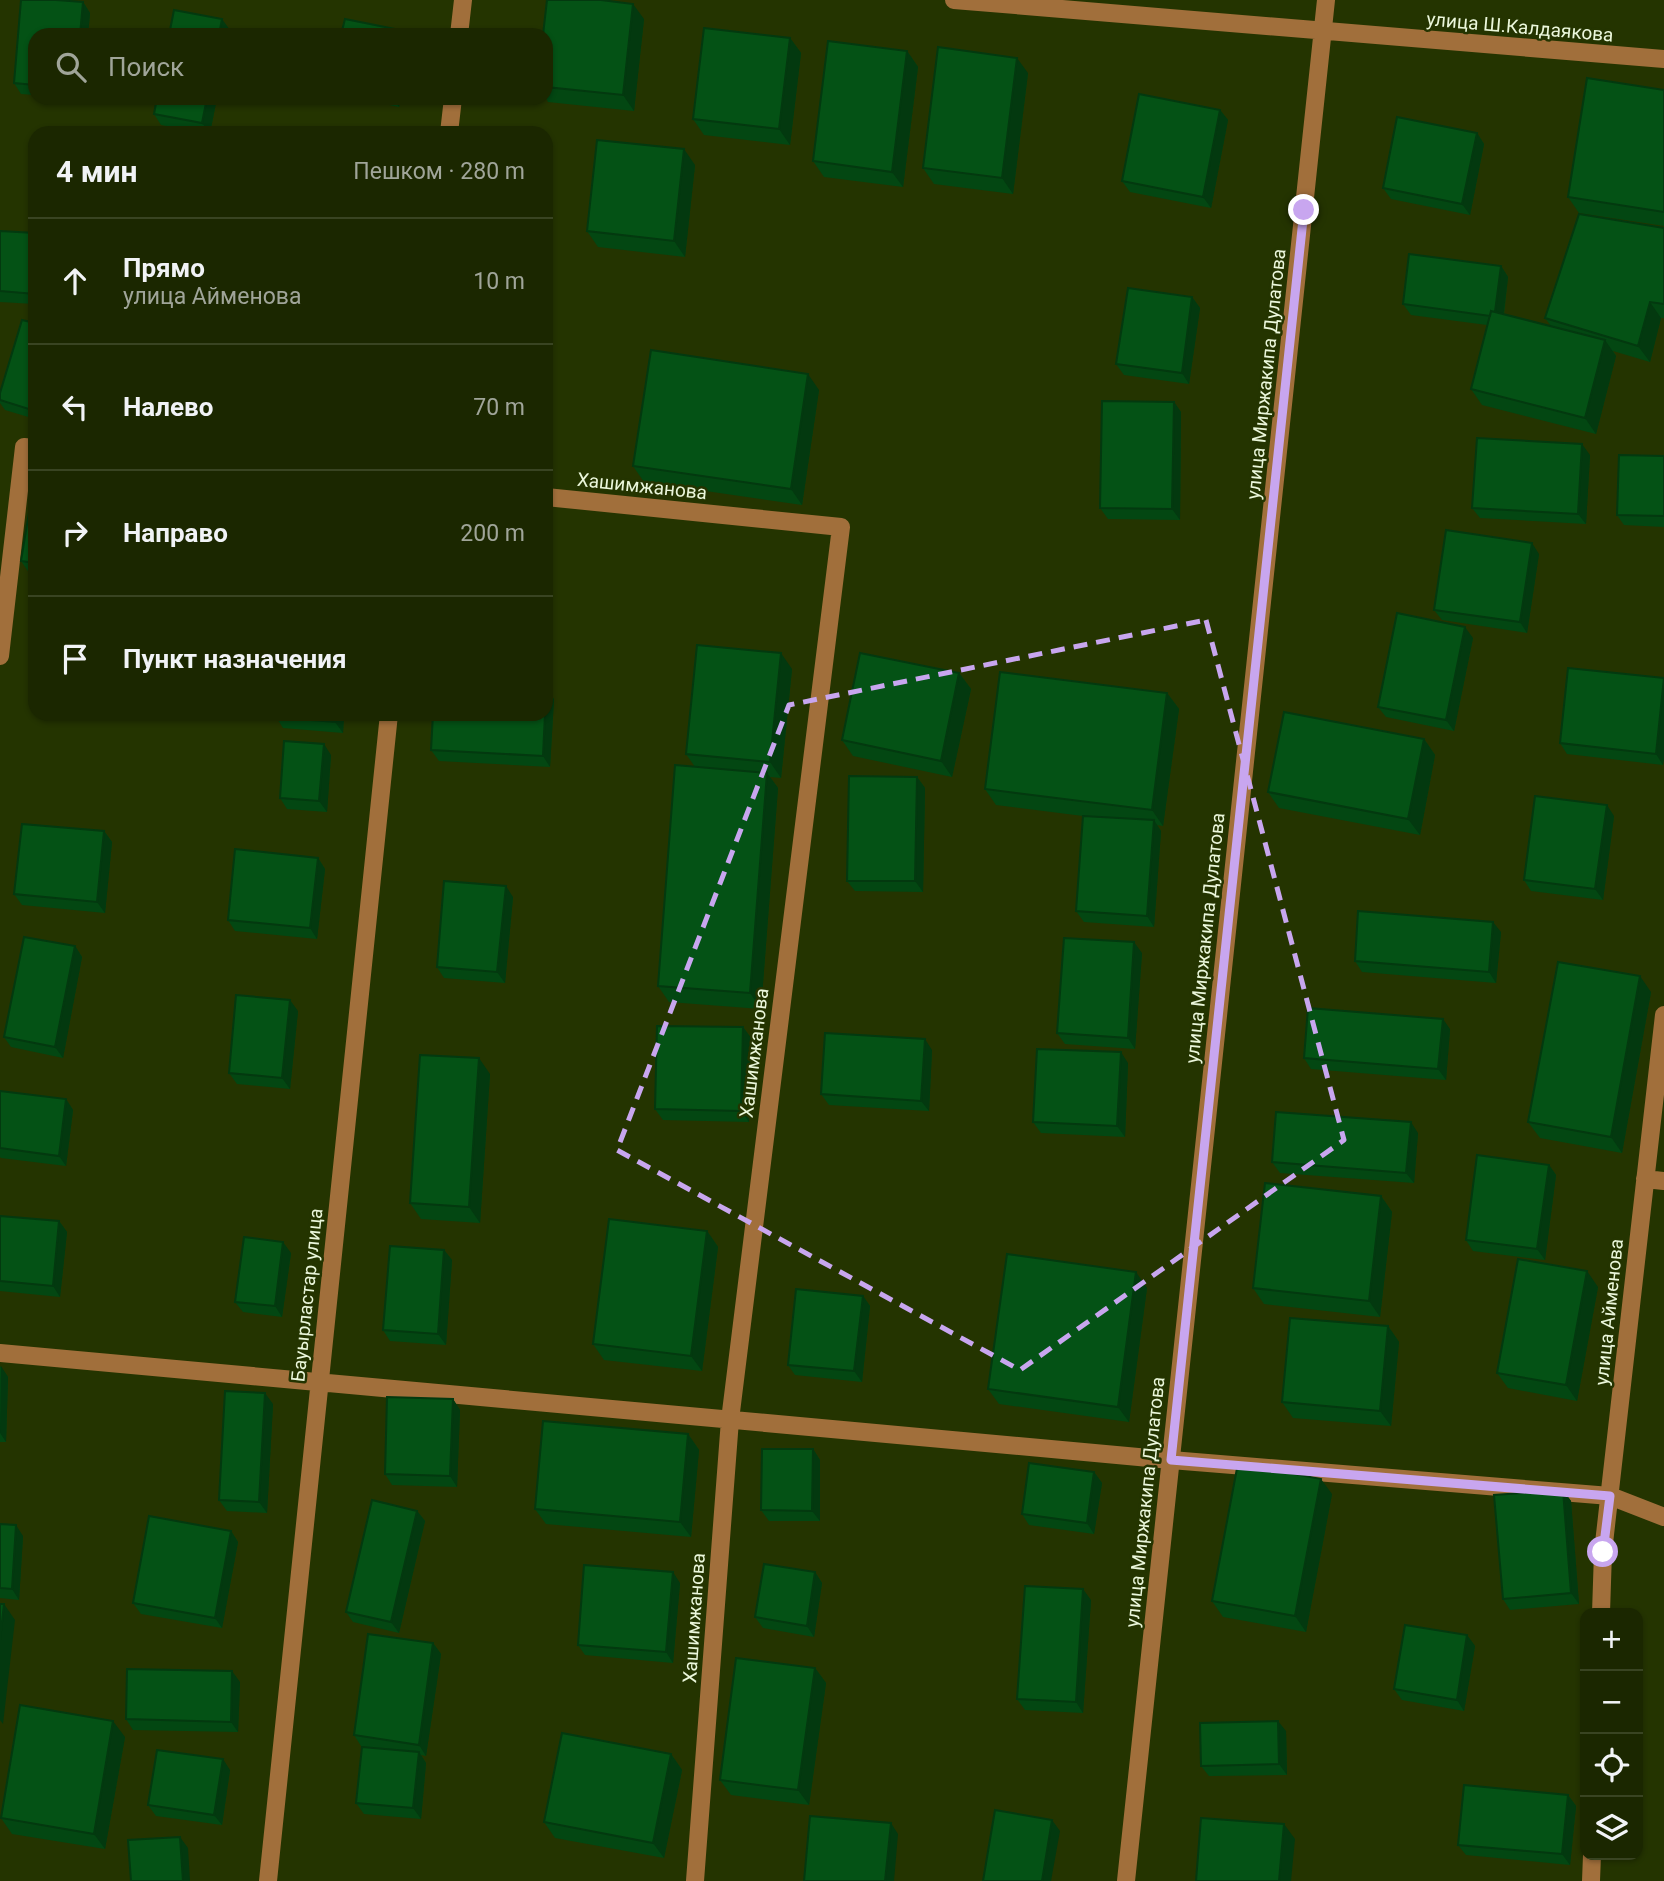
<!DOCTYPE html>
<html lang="ru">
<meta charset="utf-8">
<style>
body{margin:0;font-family:Roboto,sans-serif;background:#28330f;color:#f1f3f6}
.controls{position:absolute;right:21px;bottom:21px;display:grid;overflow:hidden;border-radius:14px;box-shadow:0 2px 5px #0004}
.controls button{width:63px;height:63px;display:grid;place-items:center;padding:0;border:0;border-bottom:2px solid #394422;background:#1b2700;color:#f1f3f6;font:35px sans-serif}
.stop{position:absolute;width:21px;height:21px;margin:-16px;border:5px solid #c8a6ef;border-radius:50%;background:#fff}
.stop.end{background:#c8a6ef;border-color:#fff;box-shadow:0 2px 7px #0008}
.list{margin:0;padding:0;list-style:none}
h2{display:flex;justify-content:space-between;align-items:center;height:91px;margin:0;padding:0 28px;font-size:30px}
h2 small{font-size:23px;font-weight:400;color:#a0a599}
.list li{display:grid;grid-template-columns:46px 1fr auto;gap:21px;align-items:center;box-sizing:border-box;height:126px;padding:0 28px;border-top:2px solid #394422}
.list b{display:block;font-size:26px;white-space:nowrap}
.list p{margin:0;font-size:23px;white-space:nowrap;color:#a0a599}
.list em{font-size:23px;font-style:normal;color:#a0a599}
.icon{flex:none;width:38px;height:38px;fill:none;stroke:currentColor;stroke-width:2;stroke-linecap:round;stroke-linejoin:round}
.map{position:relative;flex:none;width:1664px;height:1881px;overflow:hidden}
.search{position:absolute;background:#1b2700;box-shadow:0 2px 5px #0004;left:28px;top:28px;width:525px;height:77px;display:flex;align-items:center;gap:18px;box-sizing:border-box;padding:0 24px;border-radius:21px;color:#a0a599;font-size:26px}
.panel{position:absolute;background:#1b2700;box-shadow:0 2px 5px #0004;left:28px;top:126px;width:525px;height:595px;border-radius:21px}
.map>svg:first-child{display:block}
</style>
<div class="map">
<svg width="1664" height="1881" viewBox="0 0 1664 1881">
<rect width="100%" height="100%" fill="#243400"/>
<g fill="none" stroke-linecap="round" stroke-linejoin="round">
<path stroke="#a16f3b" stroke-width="18" d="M954,0L1664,59
M459,35L463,0
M449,133L453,98
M546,497L841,527L730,1420L695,1881
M0,656L24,447L35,448
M1645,1179L1664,1181
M0,1353L1171,1460L1610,1496L1664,1517
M1601,1613L1603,1552L1664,1015
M268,1881L389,714
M1126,1881L1326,0
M1591,1881L1592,1855"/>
</g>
<path fill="#034712" d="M21,0H56L83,2L90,13L88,35H35V95L21,94L14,83Z
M644,19L634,111L548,102L546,98V35Z
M790,38L801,53L790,145L704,135L693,119Z
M907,51L918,67L903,187L824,177L813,161Z
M1028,73L1013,194L934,184L923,168Z
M1664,90V226L1579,213L1568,197Z
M157,98H217L210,133H204L161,125L154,114Z
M355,98H401L399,107Z
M1220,110L1228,120L1211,208L1130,192L1122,181Z
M1477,133L1484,144L1470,215L1391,199L1383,188Z
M695,165L685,257L598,247L587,231Z
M1664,228V318H1661L1650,362L1613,351L1616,356L1596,434L1482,405L1471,389L1487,325L1411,315L1403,304L1501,266L1508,277L1504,315L1551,326L1545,318Z
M0,231L35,233V304L0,302Z
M1192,297L1200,308L1189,384L1124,375L1116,364Z
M35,323V419L5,410L0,403V393Z
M819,390L802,505L644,482L633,466Z
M1174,402L1181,412L1180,520L1108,519L1100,508Z
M1590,455L1586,524L1480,518L1472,508Z
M1664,456V527L1624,525L1617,515Z
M35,476V577H32L21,561Z
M1539,554L1527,633L1442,620L1434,610Z
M1473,638L1454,731L1386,717L1378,707Z
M792,669L781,778L770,777L778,788L761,1009L669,1002L658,986L695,767L686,754Z
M959,673L971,689L952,777L853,756L842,740Z
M1664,678L1663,765L1567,754L1560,743Z
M1167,693L1179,709L1163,826L1157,825L1161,831L1154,927L1084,922L1076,911L1083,816L996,805L985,789Z
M554,699L550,767L439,761L431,750Z
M276,714H344L343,733L283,728L276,717Z
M1424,739L1435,755L1420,835L1279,808L1268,792Z
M331,755L327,812L287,809L280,798Z
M917,777L925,788L923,892L855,891L847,881Z
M1614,816L1603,900L1531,891L1524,880Z
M104,831L112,842L105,913L22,905L14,894Z
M318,858L325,869L317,939L235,931L228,920Z
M513,897L505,983L444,978L437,967Z
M1501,932L1496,983L1362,972L1355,961Z
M75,946L82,957L63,1058L11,1047L4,1037Z
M1142,953L1135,1049L1065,1044L1057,1033Z
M1651,992L1622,1153L1540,1138L1528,1122Z
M298,1011L290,1089L237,1084L229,1073Z
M743,1027L751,1038L749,1122L663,1120L655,1109Z
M1450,1029L1446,1080L1311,1069L1304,1058Z
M932,1050L929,1111L829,1105L821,1094Z
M1128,1063L1125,1137L1041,1133L1033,1122Z
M490,1074L480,1223L421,1219L410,1203Z
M0,1091L66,1099L73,1110L66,1166L1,1158L0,1157Z
M1418,1133L1414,1183L1280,1173L1272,1162Z
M1549,1165L1556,1175L1545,1260L1473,1251L1466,1240Z
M1381,1196L1392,1212L1380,1317L1264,1304L1253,1288Z
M0,1216L59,1221L67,1232L60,1297L0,1291Z
M707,1231L718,1247L702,1371L604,1360L593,1344Z
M444,1250L452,1260L446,1345L390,1341L383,1330Z
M291,1253L282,1317L243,1312L235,1302Z
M1598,1287L1577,1401L1508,1388L1497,1373Z
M1147,1288L1129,1422L999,1404L988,1389Z
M863,1296L870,1306L862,1382L795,1375L788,1365Z
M1388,1326L1399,1342L1391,1426L1293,1418L1282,1402Z
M0,1366L8,1377L6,1442H0Z
M453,1399L460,1410L457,1487L392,1485L385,1474Z
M273,1404L267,1513L227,1511L219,1500Z
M688,1434L699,1450L691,1537L546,1524L535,1509Z
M813,1449L820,1460V1521H769L761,1510Z
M1094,1472L1102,1483L1094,1534L1029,1525L1022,1514Z
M1563,1490L1571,1501L1579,1604L1510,1610L1503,1599Z
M1332,1494L1306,1632L1223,1617L1212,1601Z
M417,1511L425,1521L399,1633L353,1622L346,1612Z
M0,1524L23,1536L19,1600L0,1598Z
M231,1531L238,1542L222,1628L141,1614L133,1603Z
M815,1572L822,1583L814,1637L763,1628L755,1617Z
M680,1583L673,1663L585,1655L578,1645Z
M1091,1600L1083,1713L1025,1710L1017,1699Z
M1467,1635L1475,1646L1464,1711L1402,1700L1394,1689Z
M433,1643L441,1654L426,1756L421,1755L426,1763L421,1819L364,1814L356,1803L373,1748L361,1746L354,1735Z
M815,1668L826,1683L809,1805L731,1795L720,1780Z
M240,1682L238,1732L133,1730L126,1719Z
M1286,1731L1287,1775L1209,1776L1201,1766Z
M125,1737L105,1849L12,1834L1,1818Z
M671,1754L682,1770L664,1858L555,1838L544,1822Z
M230,1770L222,1825L156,1816L148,1805Z
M1568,1795L1576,1806L1570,1865L1466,1855L1458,1845Z"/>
<path fill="#03390f" d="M83,2L90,13L88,35H80Z
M633,4L644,19L634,111L623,95Z
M222,19L230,30L229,35H219Z
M790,38L801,53L790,145L779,129Z
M907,51L918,67L903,187L892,172Z
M1017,58L1028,73L1013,194L1002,178Z
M207,98H217L210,133L202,123Z
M393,98H401L399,107Z
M1220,110L1228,120L1211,208L1203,197Z
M1477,133L1484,144L1470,215L1462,204Z
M684,149L695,165L685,257L674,241Z
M1501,266L1508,277L1502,327L1494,316Z
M1192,297L1200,308L1189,384L1182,373Z
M1650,302L1661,318L1650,362L1638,346Z
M1605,340L1616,356L1596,434L1585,418Z
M808,374L819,390L802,505L791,489Z
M546,391L552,400L546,424Z
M1174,402L1181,412L1180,520L1172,509Z
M1582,444L1590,455L1586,524L1578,514Z
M1532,543L1539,554L1527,633L1520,622Z
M1465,627L1473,638L1454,731L1446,720Z
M781,653L792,669L781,778L770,762Z
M959,673L971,689L952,777L941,761Z
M1664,680V760L1663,765L1656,754Z
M546,689L554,699L550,767L543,756L545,714H546Z
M1167,693L1179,709L1163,826L1152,810Z
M336,714H344L343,733L335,722Z
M1424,739L1435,755L1420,835L1408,819Z
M324,744L331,755L327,812L319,801Z
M767,773L778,788L761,1009L750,993Z
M917,777L925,788L923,892L915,881Z
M1607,805L1614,816L1603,900L1595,889Z
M1154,820L1161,831L1154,927L1147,916Z
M104,831L112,842L105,913L97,902Z
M318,858L325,869L317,939L310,928Z
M506,886L513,897L505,983L497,972Z
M1493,922L1501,932L1496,983L1489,972Z
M1134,942L1142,953L1135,1049L1128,1038Z
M75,946L82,957L63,1058L55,1047Z
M1640,976L1651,992L1622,1153L1611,1137Z
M290,1000L298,1011L290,1089L282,1078Z
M1443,1019L1450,1029L1446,1080L1438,1069Z
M743,1027L751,1038L749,1122L741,1111Z
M925,1039L932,1050L929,1111L921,1101Z
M1121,1052L1128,1063L1125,1137L1117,1126Z
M479,1058L490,1074L480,1223L469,1207Z
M66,1099L73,1110L66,1166L59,1156Z
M1411,1122L1418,1133L1414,1183L1406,1173Z
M1549,1165L1556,1175L1545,1260L1537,1249Z
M1381,1196L1392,1212L1380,1317L1369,1301Z
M59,1221L67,1232L60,1297L53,1286Z
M707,1231L718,1247L702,1371L691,1356Z
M283,1242L291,1253L282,1317L275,1306Z
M444,1250L452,1260L446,1345L438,1334Z
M1587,1271L1598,1287L1577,1401L1566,1385Z
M1136,1272L1147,1288L1129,1422L1118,1407Z
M863,1296L870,1306L862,1382L854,1371Z
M1388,1326L1399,1342L1391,1426L1380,1411Z
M1,1366L8,1377L6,1442L0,1433Z
M265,1393L273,1404L267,1513L259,1502Z
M453,1399L460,1410L457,1487L450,1476Z
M688,1434L699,1450L691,1537L680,1522Z
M813,1449L820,1460V1521L812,1511Z
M1094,1472L1102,1483L1094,1534L1087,1523Z
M1321,1479L1332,1494L1306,1632L1295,1616Z
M1563,1490L1571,1501L1579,1604L1571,1593Z
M417,1511L425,1521L399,1633L391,1622Z
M16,1525L23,1536L19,1600L12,1589Z
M231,1531L238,1542L222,1628L215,1618Z
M673,1572L680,1583L673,1663L666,1652Z
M815,1572L822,1583L814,1637L807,1626Z
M1083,1589L1091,1600L1083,1713L1076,1702Z
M4,1604L15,1620L3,1724L0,1720V1640Z
M1467,1635L1475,1646L1464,1711L1457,1700Z
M433,1643L441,1654L426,1756L419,1745Z
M815,1668L826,1683L809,1805L798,1790Z
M232,1671L240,1682L238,1732L231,1722Z
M113,1721L125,1737L105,1849L94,1834Z
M1278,1721L1286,1731L1287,1775L1279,1764Z
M419,1752L426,1763L421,1819L413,1808Z
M671,1754L682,1770L664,1858L653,1843Z
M223,1759L230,1770L222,1825L214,1815Z
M1568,1795L1576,1806L1570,1865L1562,1854Z
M1052,1820L1060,1831L1051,1881H1042Z
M891,1823L898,1834L894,1881H885Z
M1284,1824L1295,1839L1291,1881H1279Z
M180,1837L188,1848L190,1881H183Z"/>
<path fill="#045215" stroke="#03390f" stroke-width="2" d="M21,0H56L83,2L80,35H35V85L14,83Z
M547,0H601L633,4L623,95L546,87V35H543Z
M174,10L222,19L219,35H169Z
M345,19L405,31L404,35H341Z
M704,28L790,38L779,129L693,119Z
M828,41L907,51L892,172L813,161Z
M938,47L1017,58L1002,178L923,168Z
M1587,78L1664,90V212L1568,197Z
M1139,94L1220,110L1203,197L1122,181Z
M157,98H207L202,123L154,114Z
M1397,117L1477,133L1462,204L1383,188Z
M597,140L684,149L674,241L587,231Z
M1579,214L1664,228V304L1650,302L1638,346L1545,318Z
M0,231L35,233V294L0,291Z
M1409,254L1501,266L1495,312L1491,311L1490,316L1403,304Z
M1128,288L1192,297L1182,373L1116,364Z
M1491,311L1605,340L1585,418L1471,389Z
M22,320L35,323V411L0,400V393Z
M651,350L808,374L791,489L633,466Z
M1102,401L1174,402L1172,509L1100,508Z
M1477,438L1582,444L1578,514L1472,508Z
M1619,455L1664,456V516L1617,515Z
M35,476V563L21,561Z
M1446,530L1532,543L1520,622L1434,610Z
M1397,613L1465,627L1446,720L1378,707Z
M697,645L781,653L770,762L686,754Z
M860,653L959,673L941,761L842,740Z
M1568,668L1664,678L1656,754L1560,743Z
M1000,672L1167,693L1152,810L985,789Z
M1284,712L1424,739L1408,819L1268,792Z
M276,714H336L335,722L276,717Z
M433,714H545L543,756L431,750Z
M284,741L324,744L319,801L280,798Z
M675,765L767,773L750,993L658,986Z
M849,776L917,777L915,881H847Z
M1535,796L1607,805L1595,889L1524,880Z
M1083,816L1154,820L1147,916L1076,911Z
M22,824L104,831L97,902L14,894Z
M235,849L318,858L310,928L228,920Z
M444,881L506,886L497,972L437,967Z
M1358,911L1493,922L1489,972L1355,961Z
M24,937L75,946L55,1047L4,1037Z
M1064,938L1134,942L1128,1038L1057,1033Z
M1558,962L1640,976L1611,1137L1528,1122Z
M236,995L290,1000L282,1078L229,1073Z
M1308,1008L1443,1019L1438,1069L1304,1058Z
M657,1026L743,1027L741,1111L655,1109Z
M825,1033L925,1039L921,1101L821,1094Z
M1037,1049L1121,1052L1117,1126L1033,1122Z
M420,1055L479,1058L469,1207L410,1203Z
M0,1091L66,1099L59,1156L0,1148Z
M1276,1112L1411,1122L1406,1173L1272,1162Z
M1477,1155L1549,1165L1537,1249L1466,1240Z
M1265,1183L1381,1196L1369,1301L1253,1288Z
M0,1216L59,1221L53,1286L0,1281Z
M609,1219L707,1231L691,1356L593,1344Z
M244,1237L283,1242L275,1306L235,1302Z
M390,1246L444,1250L438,1334L383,1330Z
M1007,1254L1136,1272L1118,1407L988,1389Z
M1518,1259L1587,1271L1566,1385L1497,1373Z
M796,1289L863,1296L854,1371L788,1365Z
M1290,1318L1388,1326L1380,1411L1282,1402Z
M225,1391L265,1393L259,1502L219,1500Z
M387,1397L453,1399L450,1476L385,1474Z
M543,1421L688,1434L680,1522L535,1509Z
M762,1449H813L812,1511L761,1510Z
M1029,1463L1094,1472L1087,1523L1022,1514Z
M1238,1463L1321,1479L1295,1616L1212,1601Z
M1563,1490L1571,1593L1503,1599L1494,1495Z
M372,1500L417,1511L391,1622L346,1612Z
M149,1516L231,1531L215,1618L133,1603Z
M0,1524L16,1525L12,1589L0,1588Z
M764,1564L815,1572L807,1626L755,1617Z
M584,1565L673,1572L666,1652L578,1645Z
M1025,1586L1083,1589L1076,1702L1017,1699Z
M0,1604H4L0,1640Z
M1405,1625L1467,1635L1457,1700L1394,1689Z
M368,1634L433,1643L419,1745L354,1735Z
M736,1658L815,1668L798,1790L720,1780Z
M127,1669L232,1671L231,1722L126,1719Z
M20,1705L113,1721L94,1834L1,1818Z
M1278,1721L1279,1764L1201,1766L1200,1723Z
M562,1733L671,1754L653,1843L544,1822Z
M362,1747L419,1752L413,1808L356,1803Z
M157,1750L223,1759L214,1815L148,1805Z
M1464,1785L1568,1795L1562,1854L1458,1845Z
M995,1810L1052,1820L1042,1881H983Z
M810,1816L891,1823L885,1881H804Z
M1201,1818L1284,1824L1279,1881H1196Z
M180,1837L183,1881H131L128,1840Z"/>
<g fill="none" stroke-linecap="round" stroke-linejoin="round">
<path stroke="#c8a6ef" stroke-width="9" d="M1304,210L1171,1460L1610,1496L1603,1552"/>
</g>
<path fill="none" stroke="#c8a6ef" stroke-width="5" stroke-dasharray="14 9" stroke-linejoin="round" d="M1206,620L1344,1140L1020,1370L617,1150L789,705Z"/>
<g text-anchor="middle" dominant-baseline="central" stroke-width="5" stroke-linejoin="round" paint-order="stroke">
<g font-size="19" fill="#ebf7db" stroke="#243400">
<text transform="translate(1520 27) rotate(5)">улица Ш.Калдаякова</text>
<text transform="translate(1266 374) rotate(-84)">улица Миржакипа Дулатова</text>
<text transform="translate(642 486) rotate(6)">Хашимжанова</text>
<text transform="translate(1205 938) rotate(-84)">улица Миржакипа Дулатова</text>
<text transform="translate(754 1053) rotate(-83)">Хашимжанова</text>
<text transform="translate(307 1295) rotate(-84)">Бауырластар улица</text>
<text transform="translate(1609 1312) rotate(-84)">улица Айменова</text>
<text transform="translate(1145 1502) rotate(-84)">улица Миржакипа Дулатова</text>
<text transform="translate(694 1618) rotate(-86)">Хашимжанова</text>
</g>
</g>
</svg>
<div class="controls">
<button>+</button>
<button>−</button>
<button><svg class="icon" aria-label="locate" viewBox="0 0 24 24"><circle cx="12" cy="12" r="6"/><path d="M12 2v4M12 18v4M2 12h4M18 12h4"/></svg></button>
<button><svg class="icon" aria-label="layers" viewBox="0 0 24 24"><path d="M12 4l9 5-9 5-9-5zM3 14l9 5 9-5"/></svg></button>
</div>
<div class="stop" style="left:1603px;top:1552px"></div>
<div class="stop end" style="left:1304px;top:210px"></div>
<div class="search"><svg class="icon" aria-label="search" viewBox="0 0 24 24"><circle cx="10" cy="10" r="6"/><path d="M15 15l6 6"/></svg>Поиск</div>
<section class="panel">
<h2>4 мин<small>Пешком · 280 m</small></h2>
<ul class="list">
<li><svg class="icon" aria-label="ahead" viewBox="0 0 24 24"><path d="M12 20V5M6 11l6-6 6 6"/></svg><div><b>Прямо</b><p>улица Айменова</p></div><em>10 m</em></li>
<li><svg class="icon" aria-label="left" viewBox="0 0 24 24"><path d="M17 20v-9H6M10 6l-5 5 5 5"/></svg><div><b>Налево</b></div><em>70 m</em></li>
<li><svg class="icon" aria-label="right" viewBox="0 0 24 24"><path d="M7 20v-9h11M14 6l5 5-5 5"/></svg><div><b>Направо</b></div><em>200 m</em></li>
<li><svg class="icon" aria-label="arrive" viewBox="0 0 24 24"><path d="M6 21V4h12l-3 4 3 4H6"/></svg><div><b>Пункт назначения</b></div></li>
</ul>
</section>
</div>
